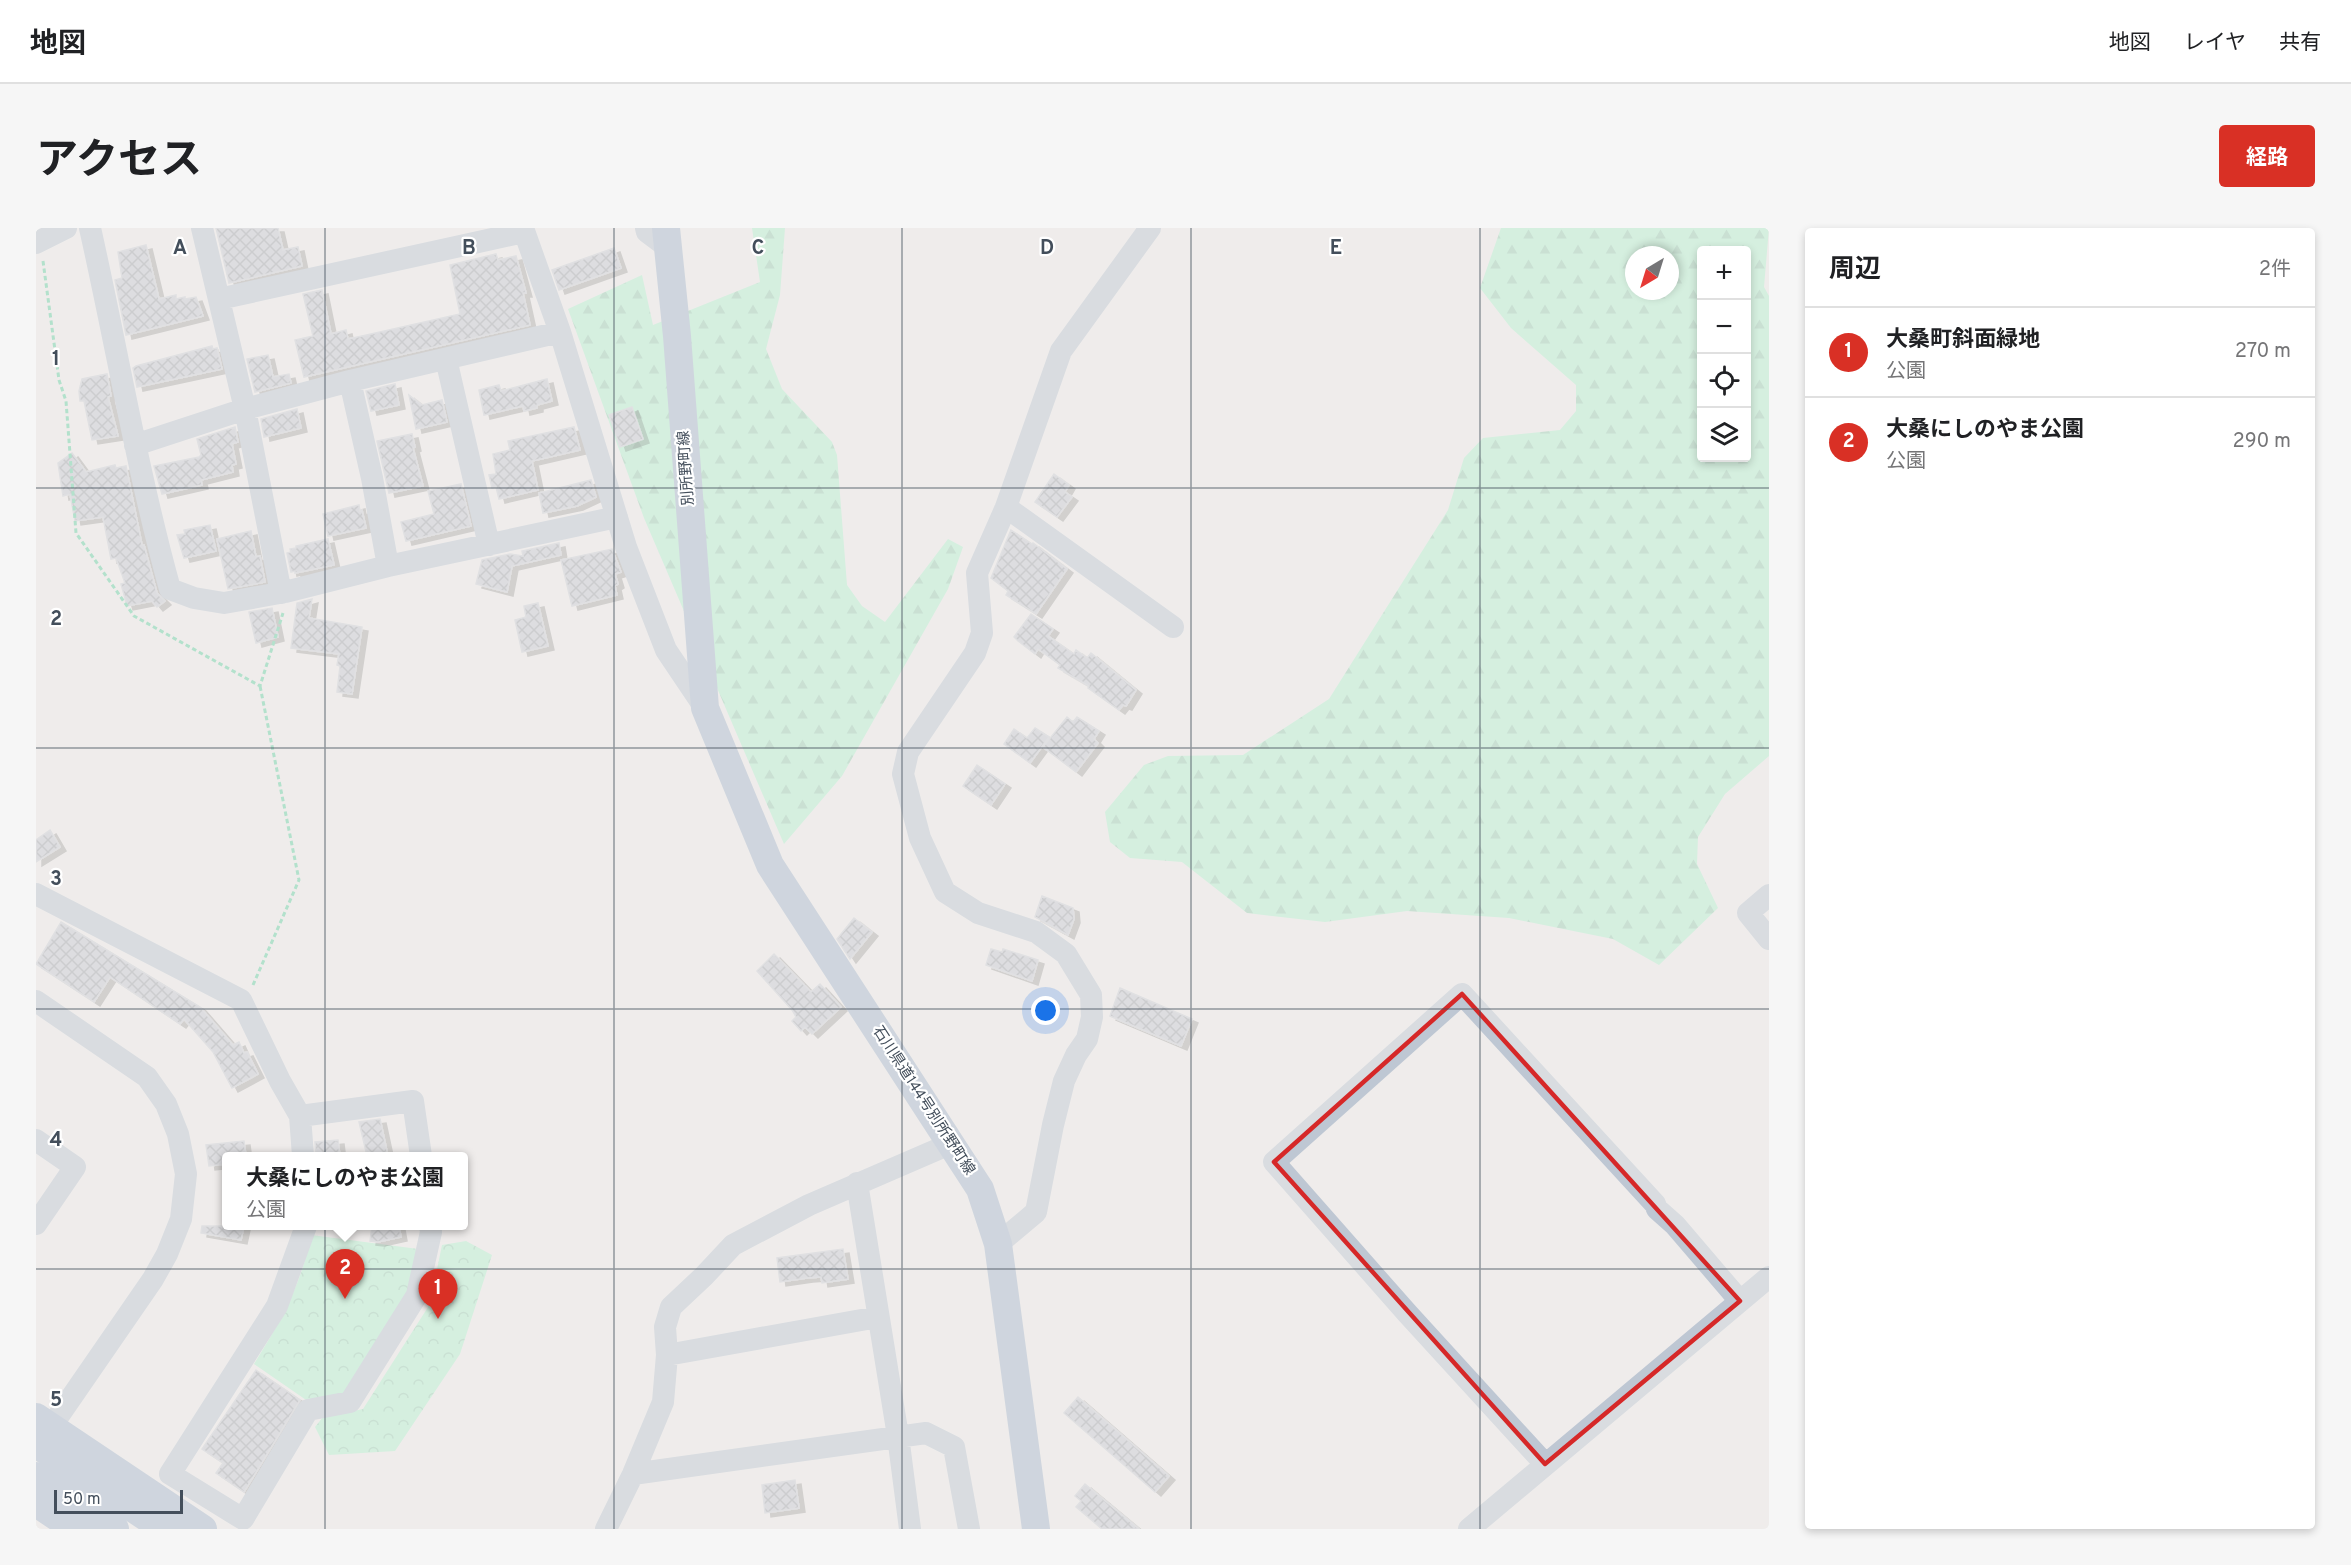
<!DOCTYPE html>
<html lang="ja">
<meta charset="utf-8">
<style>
body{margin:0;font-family:Overpass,"Noto Sans JP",sans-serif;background:#f6f6f6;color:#202124}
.controls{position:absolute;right:18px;top:18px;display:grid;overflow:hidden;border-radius:6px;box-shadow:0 3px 9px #0003}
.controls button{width:54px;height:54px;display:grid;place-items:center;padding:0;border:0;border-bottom:2px solid #e0e0e0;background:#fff;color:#202124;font:30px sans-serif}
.compass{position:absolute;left:1589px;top:18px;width:54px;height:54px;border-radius:50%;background:#fff;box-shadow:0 3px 9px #0003;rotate:218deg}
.scale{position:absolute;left:18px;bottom:15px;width:129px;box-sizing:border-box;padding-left:6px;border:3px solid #434e5b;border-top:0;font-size:16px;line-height:21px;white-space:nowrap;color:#434e5b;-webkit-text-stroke:4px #fff;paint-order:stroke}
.you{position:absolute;left:1010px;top:783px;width:21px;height:21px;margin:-15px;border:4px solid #fff;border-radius:50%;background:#1a73e8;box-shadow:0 0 0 9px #1a73e833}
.badge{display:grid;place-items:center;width:39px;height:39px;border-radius:50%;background:#d93025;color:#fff;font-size:20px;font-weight:700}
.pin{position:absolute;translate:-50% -50px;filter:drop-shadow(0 2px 3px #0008)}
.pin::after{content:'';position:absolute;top:32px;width:21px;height:18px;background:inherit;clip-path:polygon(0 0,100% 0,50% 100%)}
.popup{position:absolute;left:186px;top:924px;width:246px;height:78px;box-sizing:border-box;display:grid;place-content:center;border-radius:6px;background:#fff;filter:drop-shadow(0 2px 4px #0005);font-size:20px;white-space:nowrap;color:#757577}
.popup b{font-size:22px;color:#202124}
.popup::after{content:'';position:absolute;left:50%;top:100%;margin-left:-12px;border:12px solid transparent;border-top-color:#fff}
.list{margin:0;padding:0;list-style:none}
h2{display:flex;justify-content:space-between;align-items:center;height:78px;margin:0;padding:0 24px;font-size:26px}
h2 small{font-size:20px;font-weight:400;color:#757577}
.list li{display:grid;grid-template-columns:39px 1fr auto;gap:18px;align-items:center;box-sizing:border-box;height:90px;padding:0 24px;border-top:2px solid #e0e0e0}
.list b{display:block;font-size:22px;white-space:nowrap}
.list p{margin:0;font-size:20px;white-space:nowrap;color:#757577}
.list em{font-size:20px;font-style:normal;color:#757577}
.icon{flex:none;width:33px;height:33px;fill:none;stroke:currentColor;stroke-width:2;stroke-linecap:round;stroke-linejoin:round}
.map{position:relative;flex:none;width:1733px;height:1301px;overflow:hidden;border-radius:6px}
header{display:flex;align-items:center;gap:36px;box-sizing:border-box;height:84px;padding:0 30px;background:#fff;border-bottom:2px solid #e0e0e0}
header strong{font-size:28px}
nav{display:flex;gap:33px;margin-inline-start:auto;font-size:21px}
.intro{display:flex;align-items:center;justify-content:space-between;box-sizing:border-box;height:144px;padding:0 36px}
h1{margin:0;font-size:42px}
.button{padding:15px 27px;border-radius:6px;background:#d93025;color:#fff;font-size:21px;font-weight:700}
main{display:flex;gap:36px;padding:0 36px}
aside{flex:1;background:#fff;border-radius:6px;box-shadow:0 3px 9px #0003}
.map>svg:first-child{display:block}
</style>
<header>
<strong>地図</strong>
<nav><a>地図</a><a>レイヤ</a><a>共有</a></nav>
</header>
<div class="intro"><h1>アクセス</h1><a class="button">経路</a></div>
<main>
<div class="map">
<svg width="1733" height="1301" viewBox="0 0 1733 1301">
<defs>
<pattern id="forest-firs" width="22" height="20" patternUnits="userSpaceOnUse" patternTransform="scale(1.5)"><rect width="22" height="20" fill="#b5f2d1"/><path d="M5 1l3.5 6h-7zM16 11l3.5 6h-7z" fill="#9dd1b6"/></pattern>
<pattern id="park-crowns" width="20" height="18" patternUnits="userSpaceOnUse" patternTransform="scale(1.5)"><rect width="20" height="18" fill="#b5f2d1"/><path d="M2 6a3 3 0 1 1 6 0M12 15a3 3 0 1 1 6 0" fill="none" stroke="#9dd1b6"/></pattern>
<pattern id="building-cross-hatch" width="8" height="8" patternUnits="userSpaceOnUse" patternTransform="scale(1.5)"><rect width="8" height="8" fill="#c7cad2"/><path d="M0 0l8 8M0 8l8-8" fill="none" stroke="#a3a6ad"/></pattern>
<filter id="shadow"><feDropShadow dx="6" dy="4" stdDeviation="0" flood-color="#0004"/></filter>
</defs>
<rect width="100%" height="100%" fill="#efeceb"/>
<path fill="url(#forest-firs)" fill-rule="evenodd" d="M716,0H749L744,67L730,121L746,161L796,214L801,227L811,357L826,378L849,394L912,311L927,319L912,361L806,548L748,616L608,290L532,81L606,47L617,97L724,54Z
M1465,0H1733L1728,59L1733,68V528L1689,566L1662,609L1661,636L1682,680L1623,737L1577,711L1473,690L1371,683L1289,694L1211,685L1146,634L1094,630L1074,614L1069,584L1108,537L1132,528L1207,527L1293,471L1412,282L1428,230L1447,210L1524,202L1540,183V157L1475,100L1444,60ZM1666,22H1710V230H1666ZM1598,27H1634V63H1598Z"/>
<path fill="url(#park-crowns)" d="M275,1007L390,1022L381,1067L321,1162L273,1174L218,1136C244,1094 266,1056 275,1007Z
M430,1013L456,1027L424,1126L359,1223L293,1227L279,1199L287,1189L327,1181L394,1076L406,1017Z"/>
<path fill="url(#building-cross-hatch)" stroke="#cfd1d8" stroke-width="1.5" filter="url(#shadow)" d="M180,0H242L247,22L262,19L266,38L193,55Z
M110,17L123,71L140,67V71L149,69V71L160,69L167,88L90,107L79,52L86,50L82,24Z
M578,20L585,40L523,62L516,42Z
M460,26L462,32L480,28L490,65H487L494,97L268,149L259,112L277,108L267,66L286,62L295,106L310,102L312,111L326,108L424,86L414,37Z
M176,118L177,121L181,120L186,141L101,159L97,140L100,138Z
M232,127L237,149L253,146L255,155L219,164L211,131Z
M71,146L75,168L72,169L82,208L56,212L48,173H44L43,163L46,151Z
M511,151L516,173L501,177V180L488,183L487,178L448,187L443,162L463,157L465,163Z
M359,156L363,177L335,183L330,163Z
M373,167L386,177L406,172L411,194L380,201Z
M596,179L607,211L584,219L573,187Z
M261,181L265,200L228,209L225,191Z
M199,199L202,214L196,216L200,236L196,237L197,244L165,252L166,257L126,266L118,238L163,229L165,227L161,211Z
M538,199L544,222L496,233L502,262L463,271L460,259L456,260L453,247L460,246L457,226L474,222L472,213Z
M376,206L379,219L377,220L387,258L353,265L341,213Z
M36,225L50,244L79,237L80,240L90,238L106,317H108L121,365L129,373L121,379L116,373L91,378L85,356L89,355L80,330L75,331L67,289L39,293L34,266L27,268L22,235Z
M1018,246L1033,257L1029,264L1036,269L1021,289L999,274Z
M555,252L560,269L541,278L507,285L503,265Z
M425,256L435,298L370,313L365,294L398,286L392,263Z
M323,277L324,283L326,282L330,300L292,308L287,286Z
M174,297L180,323L148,330L141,307L149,306L148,302Z
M975,302L996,316L997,315L1031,341L1000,386L970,367L972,363L955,350Z
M215,303L220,329L224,328L229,354L192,361L181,311Z
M292,311L298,337L259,345V343L255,344L251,325L255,324L254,321L260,320V318Z
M523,315L525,327L476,338L471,364L440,356L446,332L474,326L487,328L486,323Z
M576,321L585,344L579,346L582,356L579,358L581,367L536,378L525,332Z
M276,371L273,390L326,399L316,466L301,464L304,438L301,437L303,426L255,420L261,375Z
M502,375L512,418L486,424L479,392L490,389L488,378Z
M236,380L242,409L220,415L213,384Z
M995,386L1017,401L1012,408L1038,426L1040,422L1051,430L1055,425L1100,462L1090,478L1087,477L1083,482L1052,460L1053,458L1022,440L1024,437L1002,421L999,426L982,413L978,409Z
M1031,489L1037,494L1041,489L1063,503L1058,511L1062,515L1040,544L1007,519Z
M999,500L1013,509L994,535L968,516L978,501L991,510Z
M941,537L969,556L955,577L927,558Z
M14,602L24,619L0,634V612Z
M1006,668L1037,680L1038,691L1032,707L999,689Z
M818,690L836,704L814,731L801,711Z
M25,694L164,779L197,817L203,814L208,825L211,824L222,846L196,860L177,824L148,791L144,796L74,749L58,774L0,736Z
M955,721L966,724L967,721L1002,732L996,753L950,737Z
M738,726L775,764L784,756L805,779L776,806L769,799L765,803L756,793L760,789L756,782L721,743Z
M1084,760L1156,791L1145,818L1074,788Z
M344,891L352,928H331L323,894Z
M302,912L304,928H280L279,914Z
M208,913L210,928H190V936L173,938L170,917Z
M166,998H208L205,1012L165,1005Z
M336,998H363L365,1009L342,1014L334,1013Z
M807,1021L812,1051L786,1055L785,1049L771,1050L744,1054L741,1030Z
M220,1142L264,1172L208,1264L180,1245L187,1235L166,1221Z
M1042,1169L1133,1248L1119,1264L1028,1185Z
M759,1252L763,1280L729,1285L726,1257Z
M1049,1256L1103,1301H1066L1040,1279L1045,1273L1039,1268Z"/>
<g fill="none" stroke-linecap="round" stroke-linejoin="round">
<path stroke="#6bd2a6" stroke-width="3" stroke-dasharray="4.5 3" stroke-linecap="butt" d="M7,33L23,152L30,173L40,305L98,388L224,458L247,385
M217,757L263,652L224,458"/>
<path stroke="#bec7d3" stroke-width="22" d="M54,0C81,120 101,242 134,361L158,370L188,375L249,364L352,338L581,289
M166,0L209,181L245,365
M487,0L524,104L590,319L630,422L669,480
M610,0L611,4L631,19
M0,15L30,0
M183,71L488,4
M410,131L453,317
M314,153L336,250L352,338
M99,217L209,181L314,153L524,104
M970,279L1137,399
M0,666L205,772L244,853L264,888L267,928
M1733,667L1712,685L1733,711
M0,773L111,849L130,876L142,906L150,946L145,991L131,1026L117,1051L6,1212
M264,888L377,873L385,928
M0,912L39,939L0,996
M821,955L862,1208L874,1301
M270,998L241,1078L134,1246L207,1291L272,1182L314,1174L381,1067L395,1004L394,998
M962,1016L1000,984L1017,897L1028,853L1040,827L1051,811L1056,789L1055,767L1030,726L1000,704L942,685L909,664L884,610L867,546L872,524L939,425L946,405L941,345L970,279L1025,123L1114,0
M631,1127L842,1089
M1509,1236L1371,1085L1238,934L1426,766L1619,976L1621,981L1639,997L1704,1073
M597,1246L890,1205L918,1219L933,1301
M570,1301L597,1246L627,1174L631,1127L629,1099L635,1079L668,1048L697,1017L773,977L914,916
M1433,1301L1733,1049"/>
<path stroke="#a9b9ce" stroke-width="28" d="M630,0L641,108L669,480L734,637L944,961L962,1016L1000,1301
M0,1189L167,1301
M0,1248L79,1301
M0,1275L39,1301"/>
<path stroke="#a9b9ce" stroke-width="28" d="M0,1216L128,1301"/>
</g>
<path d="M0 0H1733V1301H0ZM1426,766L1704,1073L1509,1236L1238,934Z" fill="#efeceb" fill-opacity=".55" fill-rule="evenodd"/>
<path fill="none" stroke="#d62828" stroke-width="4.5" stroke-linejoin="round" d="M1426,766L1704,1073L1509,1236L1238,934Z"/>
<path fill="none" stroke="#434e5b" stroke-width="1.5" stroke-opacity="0.55" d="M289,0V1301M578,0V1301M866,0V1301M1155,0V1301M1444,0V1301M0,260H1733M0,520H1733M0,781H1733M0,1041H1733"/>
<g text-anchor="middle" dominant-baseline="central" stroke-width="4.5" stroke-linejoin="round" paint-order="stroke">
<g font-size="15" fill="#434e5b" stroke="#fff">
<text transform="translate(651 240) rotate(-94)">別所野町線</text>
<text transform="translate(887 873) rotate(57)">石川県道144号別所野町線</text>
</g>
</g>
<g font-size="20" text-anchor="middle" font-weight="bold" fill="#434e5b" stroke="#fff" stroke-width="4.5" stroke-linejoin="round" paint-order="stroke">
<text x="144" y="26">A</text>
<text x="433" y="26">B</text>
<text x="722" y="26">C</text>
<text x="1011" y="26">D</text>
<text x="1300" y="26">E</text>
<text x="20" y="137">1</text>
<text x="20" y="397">2</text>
<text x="20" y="657">3</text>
<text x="20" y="918">4</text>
<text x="20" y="1178">5</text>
</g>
</svg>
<div class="controls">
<button>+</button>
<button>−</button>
<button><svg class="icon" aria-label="locate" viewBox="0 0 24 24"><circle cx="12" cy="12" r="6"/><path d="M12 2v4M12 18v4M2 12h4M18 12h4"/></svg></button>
<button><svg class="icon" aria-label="layers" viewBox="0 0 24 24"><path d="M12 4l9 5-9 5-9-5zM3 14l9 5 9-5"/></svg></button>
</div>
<svg class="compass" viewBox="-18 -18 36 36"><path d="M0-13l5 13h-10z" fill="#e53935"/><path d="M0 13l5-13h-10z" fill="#757577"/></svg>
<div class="scale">50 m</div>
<div class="you"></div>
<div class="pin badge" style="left:402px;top:1091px">1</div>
<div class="pin badge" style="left:309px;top:1071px">2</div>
<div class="popup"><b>大桑にしのやま公園</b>公園</div>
</div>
<aside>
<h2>周辺<small>2件</small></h2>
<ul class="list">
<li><span class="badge">1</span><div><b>大桑町斜面緑地</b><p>公園</p></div><em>270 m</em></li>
<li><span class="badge">2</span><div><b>大桑にしのやま公園</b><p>公園</p></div><em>290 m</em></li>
</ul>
</aside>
</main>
